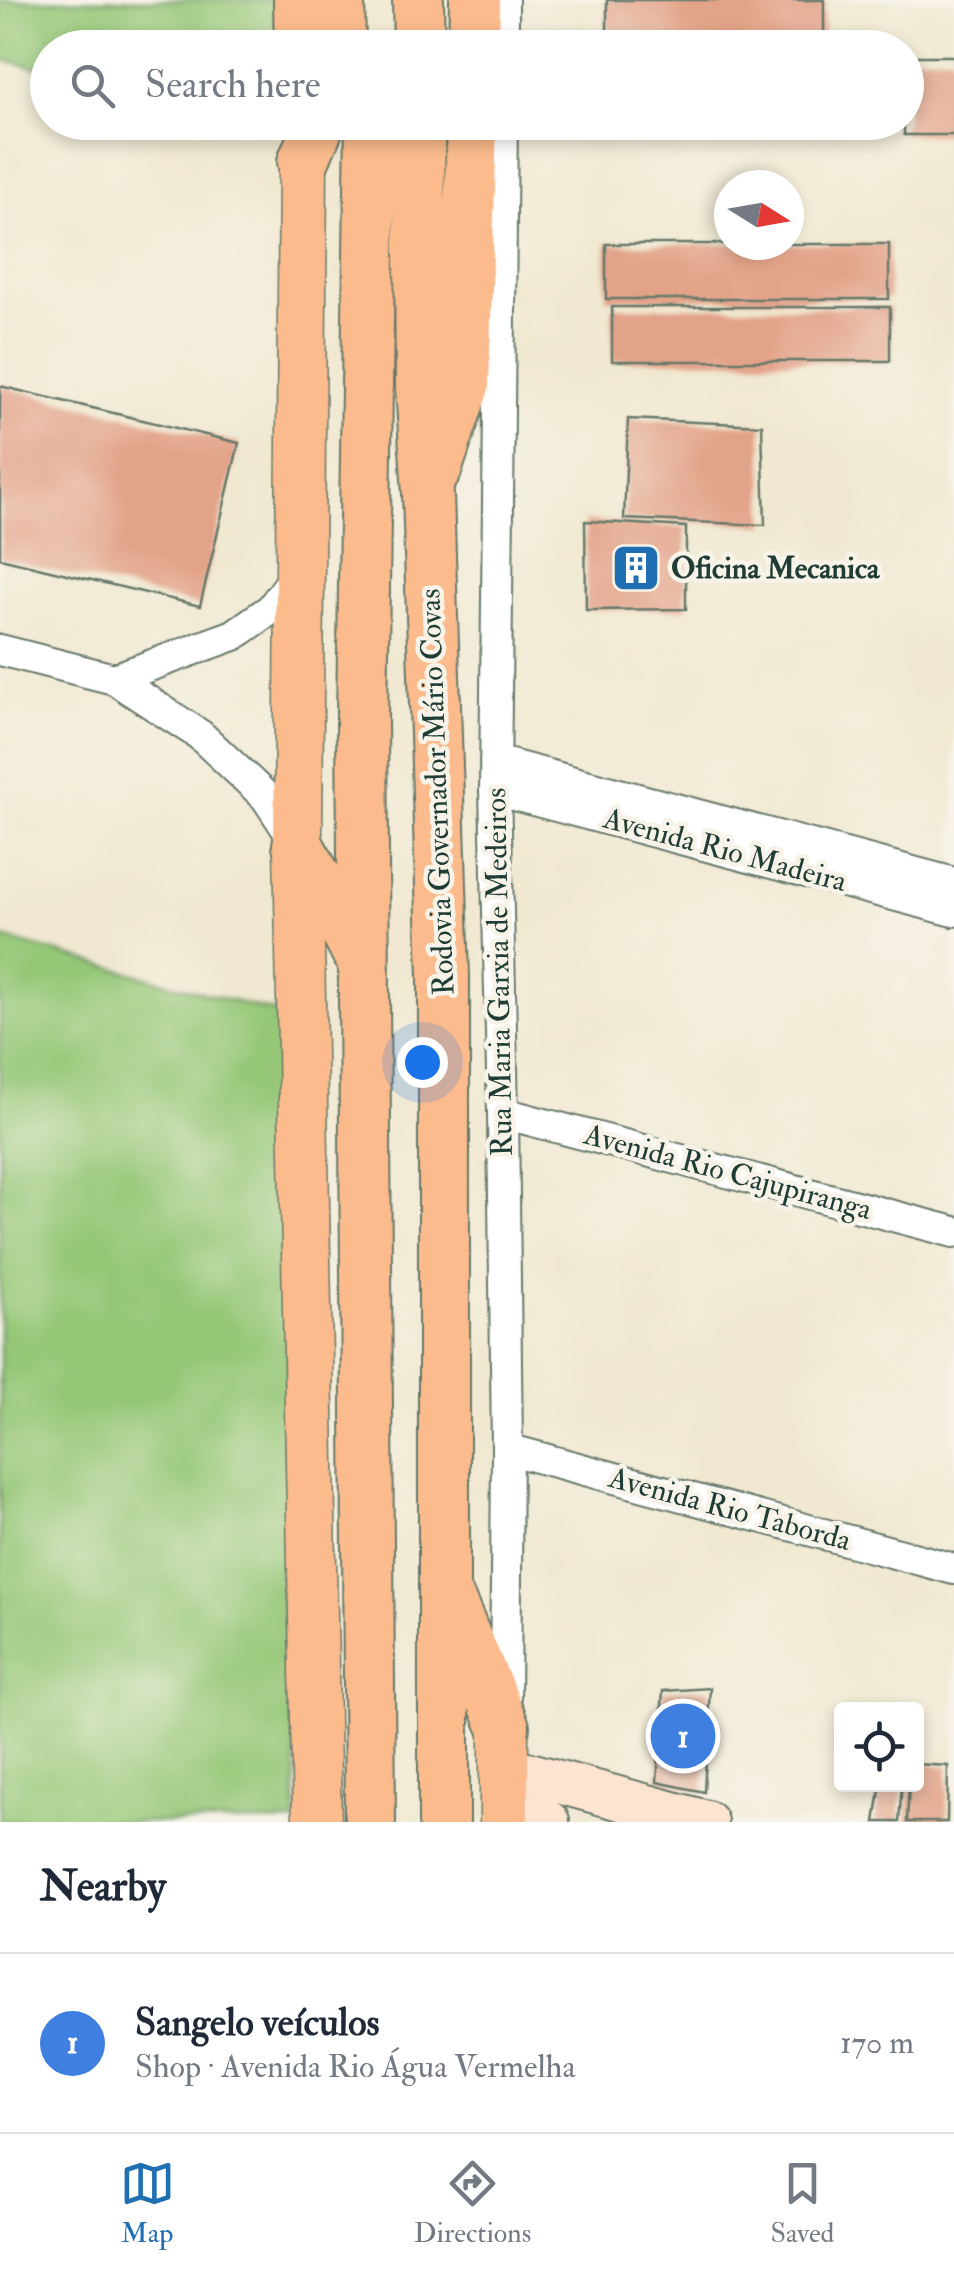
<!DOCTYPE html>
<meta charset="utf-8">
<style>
body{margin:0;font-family:"IM FELL Double Pica",serif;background:#f2f2f3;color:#1f2937}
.controls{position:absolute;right:30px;bottom:30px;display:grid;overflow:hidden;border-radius:10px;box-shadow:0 5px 15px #0003}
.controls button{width:90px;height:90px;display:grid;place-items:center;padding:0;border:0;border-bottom:2px solid #e0e1e3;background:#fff;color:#1f2937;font:50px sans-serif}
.compass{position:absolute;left:714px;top:170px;width:90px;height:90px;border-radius:50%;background:#fff;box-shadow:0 5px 15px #0003;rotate:101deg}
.you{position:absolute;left:422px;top:1062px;width:35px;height:35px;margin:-25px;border:8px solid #fff;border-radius:50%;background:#1a73e8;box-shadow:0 0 0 15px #1a73e833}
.badge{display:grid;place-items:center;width:65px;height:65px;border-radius:50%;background:#1f6fb2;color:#fff;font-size:32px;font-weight:700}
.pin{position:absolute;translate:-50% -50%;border:5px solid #fff;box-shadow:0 2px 10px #0006}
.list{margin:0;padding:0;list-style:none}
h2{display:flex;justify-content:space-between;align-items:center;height:130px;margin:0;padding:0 40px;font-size:42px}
h2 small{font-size:32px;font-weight:400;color:#747a83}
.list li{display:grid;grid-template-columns:65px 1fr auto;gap:30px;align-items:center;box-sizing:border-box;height:180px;padding:0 40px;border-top:2px solid #e0e1e3}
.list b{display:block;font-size:38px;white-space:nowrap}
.list p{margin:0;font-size:32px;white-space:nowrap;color:#747a83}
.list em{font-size:32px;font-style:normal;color:#747a83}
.icon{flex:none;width:55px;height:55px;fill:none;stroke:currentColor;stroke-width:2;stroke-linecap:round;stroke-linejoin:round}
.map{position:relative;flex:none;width:954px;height:1822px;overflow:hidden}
.search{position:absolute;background:#fff;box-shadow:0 5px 15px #0003;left:30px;right:30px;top:30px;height:110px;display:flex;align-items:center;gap:25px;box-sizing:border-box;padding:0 35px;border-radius:55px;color:#747a83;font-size:38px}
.sheet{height:310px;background:#fff}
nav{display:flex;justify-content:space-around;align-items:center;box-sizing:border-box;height:140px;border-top:2px solid #e0e1e3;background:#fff;font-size:28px;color:#747a83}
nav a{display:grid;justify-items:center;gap:5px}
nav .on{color:#1f6fb2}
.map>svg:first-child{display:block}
</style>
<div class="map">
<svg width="954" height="1822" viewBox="0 0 954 1822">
<rect width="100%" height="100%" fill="#f7f3e8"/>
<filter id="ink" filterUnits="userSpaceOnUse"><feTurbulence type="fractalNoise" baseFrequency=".01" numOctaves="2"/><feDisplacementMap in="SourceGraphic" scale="20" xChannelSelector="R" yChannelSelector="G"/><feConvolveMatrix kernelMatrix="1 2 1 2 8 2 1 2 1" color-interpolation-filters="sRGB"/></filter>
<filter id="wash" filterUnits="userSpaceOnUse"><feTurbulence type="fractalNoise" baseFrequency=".0048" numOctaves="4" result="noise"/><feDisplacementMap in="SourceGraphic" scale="40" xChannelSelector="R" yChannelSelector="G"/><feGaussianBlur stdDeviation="2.25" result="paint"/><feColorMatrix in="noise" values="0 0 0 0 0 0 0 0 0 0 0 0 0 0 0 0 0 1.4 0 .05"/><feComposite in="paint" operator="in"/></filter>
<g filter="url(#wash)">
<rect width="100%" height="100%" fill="#f0e8d0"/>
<path fill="#95c777" stroke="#5a8256" stroke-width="2.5" d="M0,0H274L277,47L48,48L47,70L0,59Z
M0,937L285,1015L296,1822H0Z"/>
<g id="blocks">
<path fill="#e3a389" d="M607,0H824V48H607Z
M906,56H954V135H904V122H906Z
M606,244H889V299H606Z
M612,307H890V361H612Z
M0,386L239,443L200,606L0,558Z
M628,419L762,425L765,525L624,519Z
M585,521L686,527V609L586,610Z
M710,1688L704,1792L657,1782L663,1691Z
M916,1764L948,1766L947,1822H907L909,1784H916Z
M881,1784H902L899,1822H875Z"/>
</g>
</g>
<g filter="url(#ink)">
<use href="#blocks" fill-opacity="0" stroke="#68796b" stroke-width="2.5"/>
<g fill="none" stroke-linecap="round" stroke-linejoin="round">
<g stroke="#68796b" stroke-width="34">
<path id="minor" d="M503,48V0
M502,122L495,790L503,1113L507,1449L505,1704
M0,650L114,679L200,735L266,797L297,844
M114,679L234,635L271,609L299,571
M495,761L954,883
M495,790L954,911
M503,1113L954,1232
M507,1449L954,1569"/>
</g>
<g stroke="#68796b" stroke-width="46">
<path id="secondary" d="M504,1767L706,1822
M504,1811L548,1822"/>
</g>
<g stroke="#68796b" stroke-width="51">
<path id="primary" d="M303,162L298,845L317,1822
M504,1822V1727"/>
</g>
<g stroke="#68796b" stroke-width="54">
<path id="trunk" d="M299,0L300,48
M339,0L340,48
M418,0L419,48
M474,48L475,0
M419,122L421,387L428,494L444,977V1822
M303,162L320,122
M436,470L464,386L472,122
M298,845L361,959
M451,1603L504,1727
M370,1822L362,718L371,122"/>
</g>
<use href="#minor" stroke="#fff" stroke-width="30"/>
<use href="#secondary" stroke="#fde4d1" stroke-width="42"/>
<use href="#primary" stroke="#fbbb8c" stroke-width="48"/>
<use href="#trunk" stroke="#fbbb8c" stroke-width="50"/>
</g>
</g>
<defs>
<g id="building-square" transform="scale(2.5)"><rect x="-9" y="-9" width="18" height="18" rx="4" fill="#1f6fb2" stroke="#f7f3e8"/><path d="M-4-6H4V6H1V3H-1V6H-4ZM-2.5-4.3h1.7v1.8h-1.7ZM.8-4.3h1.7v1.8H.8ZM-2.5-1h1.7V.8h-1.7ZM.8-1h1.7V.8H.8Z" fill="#fff"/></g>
</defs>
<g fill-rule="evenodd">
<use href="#building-square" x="636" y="568"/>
</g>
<g text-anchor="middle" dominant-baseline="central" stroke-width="9" stroke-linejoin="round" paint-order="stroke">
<g font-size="30" font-weight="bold" fill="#1f3d34" stroke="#f7f3e8" text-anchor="start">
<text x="671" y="568">Oficina Mecanica</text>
</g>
<g font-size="30" fill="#1f3d34" stroke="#f7f3e8">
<text transform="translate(437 792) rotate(-92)">Rodovia Governador Mário Covas</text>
<text transform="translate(725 850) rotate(15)">Avenida Rio Madeira</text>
<text transform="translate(499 972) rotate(-91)">Rua Maria Garxia de Medeiros</text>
<text transform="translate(728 1172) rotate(15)">Avenida Rio Cajupiranga</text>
<text transform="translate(730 1509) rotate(15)">Avenida Rio Taborda</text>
</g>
</g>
</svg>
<div class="controls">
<button><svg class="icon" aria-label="locate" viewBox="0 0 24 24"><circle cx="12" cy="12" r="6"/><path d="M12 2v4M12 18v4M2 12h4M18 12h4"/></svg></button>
</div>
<svg class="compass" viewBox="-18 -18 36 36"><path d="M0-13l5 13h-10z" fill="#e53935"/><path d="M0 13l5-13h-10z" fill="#747a83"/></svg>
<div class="you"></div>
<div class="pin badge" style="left:683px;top:1736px;background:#3f7fe0">1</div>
<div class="search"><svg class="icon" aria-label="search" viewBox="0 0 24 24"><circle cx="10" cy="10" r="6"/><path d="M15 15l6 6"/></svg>Search here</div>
</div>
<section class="sheet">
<h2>Nearby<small></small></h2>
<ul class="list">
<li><span class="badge" style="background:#3f7fe0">1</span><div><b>Sangelo veículos</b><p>Shop · Avenida Rio Água Vermelha</p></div><em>170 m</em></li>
</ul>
</section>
<nav>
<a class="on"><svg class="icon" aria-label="map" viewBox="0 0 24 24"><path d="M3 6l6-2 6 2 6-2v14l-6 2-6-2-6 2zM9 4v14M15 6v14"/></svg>Map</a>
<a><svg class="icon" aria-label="directions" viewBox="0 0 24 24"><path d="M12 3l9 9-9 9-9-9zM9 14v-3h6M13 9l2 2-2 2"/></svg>Directions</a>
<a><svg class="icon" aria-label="saved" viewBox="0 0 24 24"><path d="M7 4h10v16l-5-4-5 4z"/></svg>Saved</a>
</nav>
